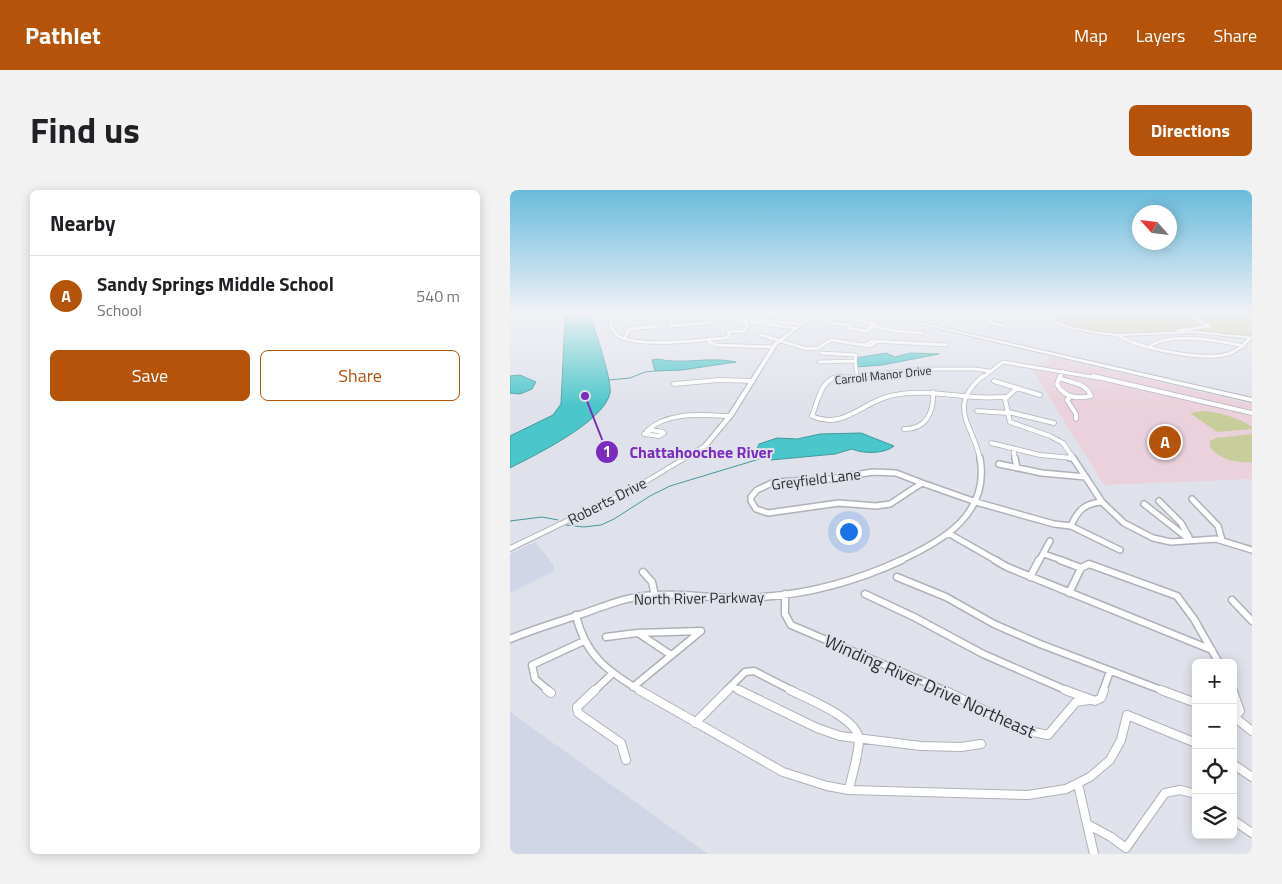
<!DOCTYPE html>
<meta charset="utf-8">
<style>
body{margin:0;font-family:"Titillium Web",sans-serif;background:#f2f2f2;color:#202124}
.controls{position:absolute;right:15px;bottom:15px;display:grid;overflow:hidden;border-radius:8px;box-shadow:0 2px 12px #0003}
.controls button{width:45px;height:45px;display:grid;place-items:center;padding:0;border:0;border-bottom:1px solid #e0e0e0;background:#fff;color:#202124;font:25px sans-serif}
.compass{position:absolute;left:622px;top:15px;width:45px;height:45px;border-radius:50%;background:#fff;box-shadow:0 2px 12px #0003;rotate:297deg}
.you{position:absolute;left:338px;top:341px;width:18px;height:18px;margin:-12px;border:4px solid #fff;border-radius:50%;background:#1a73e8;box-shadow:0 0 0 8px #1a73e833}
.badge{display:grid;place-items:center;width:32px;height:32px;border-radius:50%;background:#b45309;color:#fff;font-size:16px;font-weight:700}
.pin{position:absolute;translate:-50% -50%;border:2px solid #fff;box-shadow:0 1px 5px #0006}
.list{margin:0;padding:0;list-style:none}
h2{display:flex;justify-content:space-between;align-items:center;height:65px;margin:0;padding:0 20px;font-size:21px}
h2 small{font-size:16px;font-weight:400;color:#757577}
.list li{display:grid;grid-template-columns:32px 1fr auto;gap:15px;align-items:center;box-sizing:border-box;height:80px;padding:0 20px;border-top:1px solid #e0e0e0}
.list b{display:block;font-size:19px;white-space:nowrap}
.list p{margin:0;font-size:16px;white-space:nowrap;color:#757577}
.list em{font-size:16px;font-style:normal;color:#757577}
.actions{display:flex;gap:10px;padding:15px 20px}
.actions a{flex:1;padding:11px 0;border:1px solid #b45309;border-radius:8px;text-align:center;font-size:18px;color:#b45309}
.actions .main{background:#b45309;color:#fff}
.icon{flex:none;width:28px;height:28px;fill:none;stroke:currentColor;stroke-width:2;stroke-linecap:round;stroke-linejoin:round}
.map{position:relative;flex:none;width:742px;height:664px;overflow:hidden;border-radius:8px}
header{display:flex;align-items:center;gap:30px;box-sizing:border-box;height:70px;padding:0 25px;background:#b45309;color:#fff}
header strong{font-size:24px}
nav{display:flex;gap:28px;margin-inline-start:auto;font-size:18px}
.intro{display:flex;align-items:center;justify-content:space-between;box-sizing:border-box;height:120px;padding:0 30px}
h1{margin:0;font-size:35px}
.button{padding:12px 22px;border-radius:8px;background:#b45309;color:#fff;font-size:18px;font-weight:700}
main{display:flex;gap:30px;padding:0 30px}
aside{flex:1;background:#fff;border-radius:8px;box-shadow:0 2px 12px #0003}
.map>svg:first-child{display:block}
</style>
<header>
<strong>Pathlet</strong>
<nav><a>Map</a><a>Layers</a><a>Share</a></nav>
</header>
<div class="intro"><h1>Find us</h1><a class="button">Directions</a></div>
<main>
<aside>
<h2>Nearby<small></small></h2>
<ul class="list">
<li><span class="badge">A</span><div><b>Sandy Springs Middle School</b><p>School</p></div><em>540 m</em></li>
</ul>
<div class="actions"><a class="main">Save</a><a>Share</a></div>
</aside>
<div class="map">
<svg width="742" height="664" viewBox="0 0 742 664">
<rect width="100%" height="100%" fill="#e0e2eb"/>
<path fill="#d1d6e6" d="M25,352L43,374L44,381L0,403V364Z
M0,522L198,664H0Z"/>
<path fill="#ead1db" d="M541,167L742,214V289L594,295L522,179Z"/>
<path fill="#c8ce9b" d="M524,123H742V148L688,142L605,145L563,139Z
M692,221C711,223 726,226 742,237V239L707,242L680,223Z
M742,244V272C727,273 709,270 700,257V251L706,248Z"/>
<path fill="#4bc6ca" stroke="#42989c" d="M50,123H82V132C87,145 102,192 100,203C94,232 25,265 0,278V246L43,225L51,214L55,129Z
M376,163L385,167L400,163L429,164L372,175L346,177V168Z
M147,169C173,175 200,166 226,172L172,180L145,181L142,170Z
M10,185L26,192L22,199L10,204L0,203V186Z
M351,243L384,256C375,264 353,264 342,259L325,264L261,270L247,259L249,254L267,248L287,249L310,244Z"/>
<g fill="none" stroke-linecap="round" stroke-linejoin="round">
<path stroke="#42989c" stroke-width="1" d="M99,190L120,188L135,182L145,181
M0,331L32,327L48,330
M56,335L74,337L91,335L104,329L140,306L160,296L256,267"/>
<g stroke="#afb1b9" stroke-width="4.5">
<path id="street-far4" d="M105,123L100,133C102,138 103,143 108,146C130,158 189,150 214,148L219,147L218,142L234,141L238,136L235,134
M135,123V129L144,128L145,123
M162,123L160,136L195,133L215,127
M182,123L187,126V127H179L178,124Z
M203,123L233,131L285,138
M493,124L476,128L483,130L496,126
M246,130L290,134
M483,130L477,132L493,136L497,129L493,123
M363,134L337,126L309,128L323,133L339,135L338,138L340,139L357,141L365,133
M361,136L385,141L413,143
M668,141L699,136L686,129L680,123
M251,145L297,159L308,158L321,150L360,156L368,151
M608,145C629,159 694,171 718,164C727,161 734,155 740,148
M115,148L119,139L149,136
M200,149L199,152L207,155L263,157
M354,155L362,151L436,155
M639,157C660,141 709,151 734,156
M311,163L346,165L345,171
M309,172L345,171L347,185
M323,188L413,179H465L479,181
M472,188L493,172L588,188
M550,188L553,181"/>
</g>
<g stroke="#afb1b9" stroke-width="5.5">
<path id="street-far3" d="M330,186C311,188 308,211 302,226C333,240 351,213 380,206C408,199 437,205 465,207C475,208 486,207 496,207
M583,186L742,223
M550,188C562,194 575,192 581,206C567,209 554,208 547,194L550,186
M484,191L530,205
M164,194L209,190L243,191
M507,198L495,209L500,232L540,246L553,253L564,269
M560,207L557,210L566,224V229
M467,221L498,223
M498,222L544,233
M394,239C416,239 424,223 423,202
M141,240L153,242L154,243L149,246L134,244Z
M137,241C157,221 193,225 220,226
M481,253L530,265L563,268
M503,258L505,269
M470,269C463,234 436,217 473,186"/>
</g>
<g stroke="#afb1b9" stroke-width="8">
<path id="street-far2" d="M505,268L507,278
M560,268H563
M563,268L592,312
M489,274L532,283L576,287
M363,282L386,283L412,293L380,314L366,316L329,313L258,323L246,319L241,311V307L247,300L264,292L320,289Z
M412,293L466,312L544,334L561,336L610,360
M682,309L708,336L712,350
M649,311L671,333L679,347
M634,314L680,350
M561,336C567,321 575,313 592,312L614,333L643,348L661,352L706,349L742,360
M438,343L487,371
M534,364L554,371
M389,371C433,351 480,324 470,268
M529,371L540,351"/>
</g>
<g stroke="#afb1b9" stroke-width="9">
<path id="street-far1" d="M485,370L497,377L702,460
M550,370L571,378
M133,382L142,392L145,406
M387,387L436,407L484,434L530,454L654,501
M520,387L529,370
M559,403L571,378L579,374L667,406L684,429L709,473
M275,404V424L281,435L436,501
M355,404L404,427L473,464L558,501
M722,410L742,431
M66,425C75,465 97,481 131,501
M128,443L161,465
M96,447L127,443L191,441L123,497
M0,449C24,439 48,432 72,424C92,417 113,408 134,406C165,402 195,408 226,408C283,408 340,394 392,370
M221,496L231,501
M39,501L25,489L22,475L74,451
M84,501L102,484
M216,501L235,482L244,481L283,501
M593,501L600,481"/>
</g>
<g stroke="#afb1b9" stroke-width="10">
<path id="street" d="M37,500L41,503
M85,500L67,517L68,523L111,553L116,570
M129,500L273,582L317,596L339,600L518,605L556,599L580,587L600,570L611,550L617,525L686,553
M229,500L307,538L330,546L411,556L451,557L471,554
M280,500C298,509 350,529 349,551C348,567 342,584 339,600
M434,500L514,540L538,545L566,512L579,510
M555,500L585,511L591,508L594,500
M651,500L686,513
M723,501L730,521L725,527
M723,526L742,541
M185,533L218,500
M723,574L742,587
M568,594L577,634L601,647L616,658L655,603L670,600L686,604
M723,630L742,643
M577,634L584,664"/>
</g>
<g stroke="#afb1b9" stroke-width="2">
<path id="secondary" d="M7,123H11L0,132V129Z
M304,123H308L267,155L223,226L197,257L127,299L0,361V356L123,297L193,255L218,225L264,153Z
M522,123H527L558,136L588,142L608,144L686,141L742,147V149L686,143L608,146L588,144L556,138Z"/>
</g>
<g stroke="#afb1b9" stroke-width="2">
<path id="highway" d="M362,123H369L742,208V212Z"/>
</g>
<use href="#street-far4" stroke="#fff" stroke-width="3"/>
<use href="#street-far3" stroke="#fff" stroke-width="4"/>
<use href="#street-far2" stroke="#fff" stroke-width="5"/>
<use href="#street-far1" stroke="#fff" stroke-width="6"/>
<use href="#street" stroke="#fff" stroke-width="8"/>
<use href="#secondary" fill="#fff" fill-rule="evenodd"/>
<use href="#highway" fill="#fff" fill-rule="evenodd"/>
</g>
<linearGradient id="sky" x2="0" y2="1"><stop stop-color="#69bbdc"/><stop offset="0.57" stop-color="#f1f2f6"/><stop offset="1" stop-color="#f1f2f6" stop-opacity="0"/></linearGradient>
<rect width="742" height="216" fill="url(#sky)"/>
<g text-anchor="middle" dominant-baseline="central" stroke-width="4" stroke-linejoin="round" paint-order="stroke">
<g font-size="12" fill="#2c2d30" stroke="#e0e2eb">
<text transform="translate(373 185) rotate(-6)">Carroll Manor Drive</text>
</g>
<g font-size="15" fill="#2c2d30" stroke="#e0e2eb">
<text transform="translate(306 289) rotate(-7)">Greyfield Lane</text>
<text transform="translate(97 311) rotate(-27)">Roberts Drive</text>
<text transform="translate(189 408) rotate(-1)">North River Parkway</text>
</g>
<g font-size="18" fill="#2c2d30" stroke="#e0e2eb">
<text transform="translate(420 496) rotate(24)">Winding River Drive Northeast</text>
</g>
</g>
<path fill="none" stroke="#7b2cbf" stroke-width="2" d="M75 206L97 262"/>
<g fill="#7b2cbf" stroke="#e0e2eb" stroke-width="2">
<circle cx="75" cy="206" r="5"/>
<circle cx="97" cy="262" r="12"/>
</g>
<g font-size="15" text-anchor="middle" font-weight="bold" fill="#fff">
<text x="97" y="267">1</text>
</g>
<g font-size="16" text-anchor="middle" font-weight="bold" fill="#7b2cbf" stroke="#e0e2eb" stroke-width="4" stroke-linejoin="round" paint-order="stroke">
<text x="191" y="268">Chattahoochee River</text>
</g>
</svg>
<div class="controls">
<button>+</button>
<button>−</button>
<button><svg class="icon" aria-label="locate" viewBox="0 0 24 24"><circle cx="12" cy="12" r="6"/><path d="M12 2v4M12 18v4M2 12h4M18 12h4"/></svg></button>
<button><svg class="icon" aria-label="layers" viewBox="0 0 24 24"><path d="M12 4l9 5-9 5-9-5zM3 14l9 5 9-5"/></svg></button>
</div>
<svg class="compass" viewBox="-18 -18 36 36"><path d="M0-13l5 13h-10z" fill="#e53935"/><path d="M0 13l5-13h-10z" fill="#757577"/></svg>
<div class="you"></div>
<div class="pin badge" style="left:655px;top:252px">A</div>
</div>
</main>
